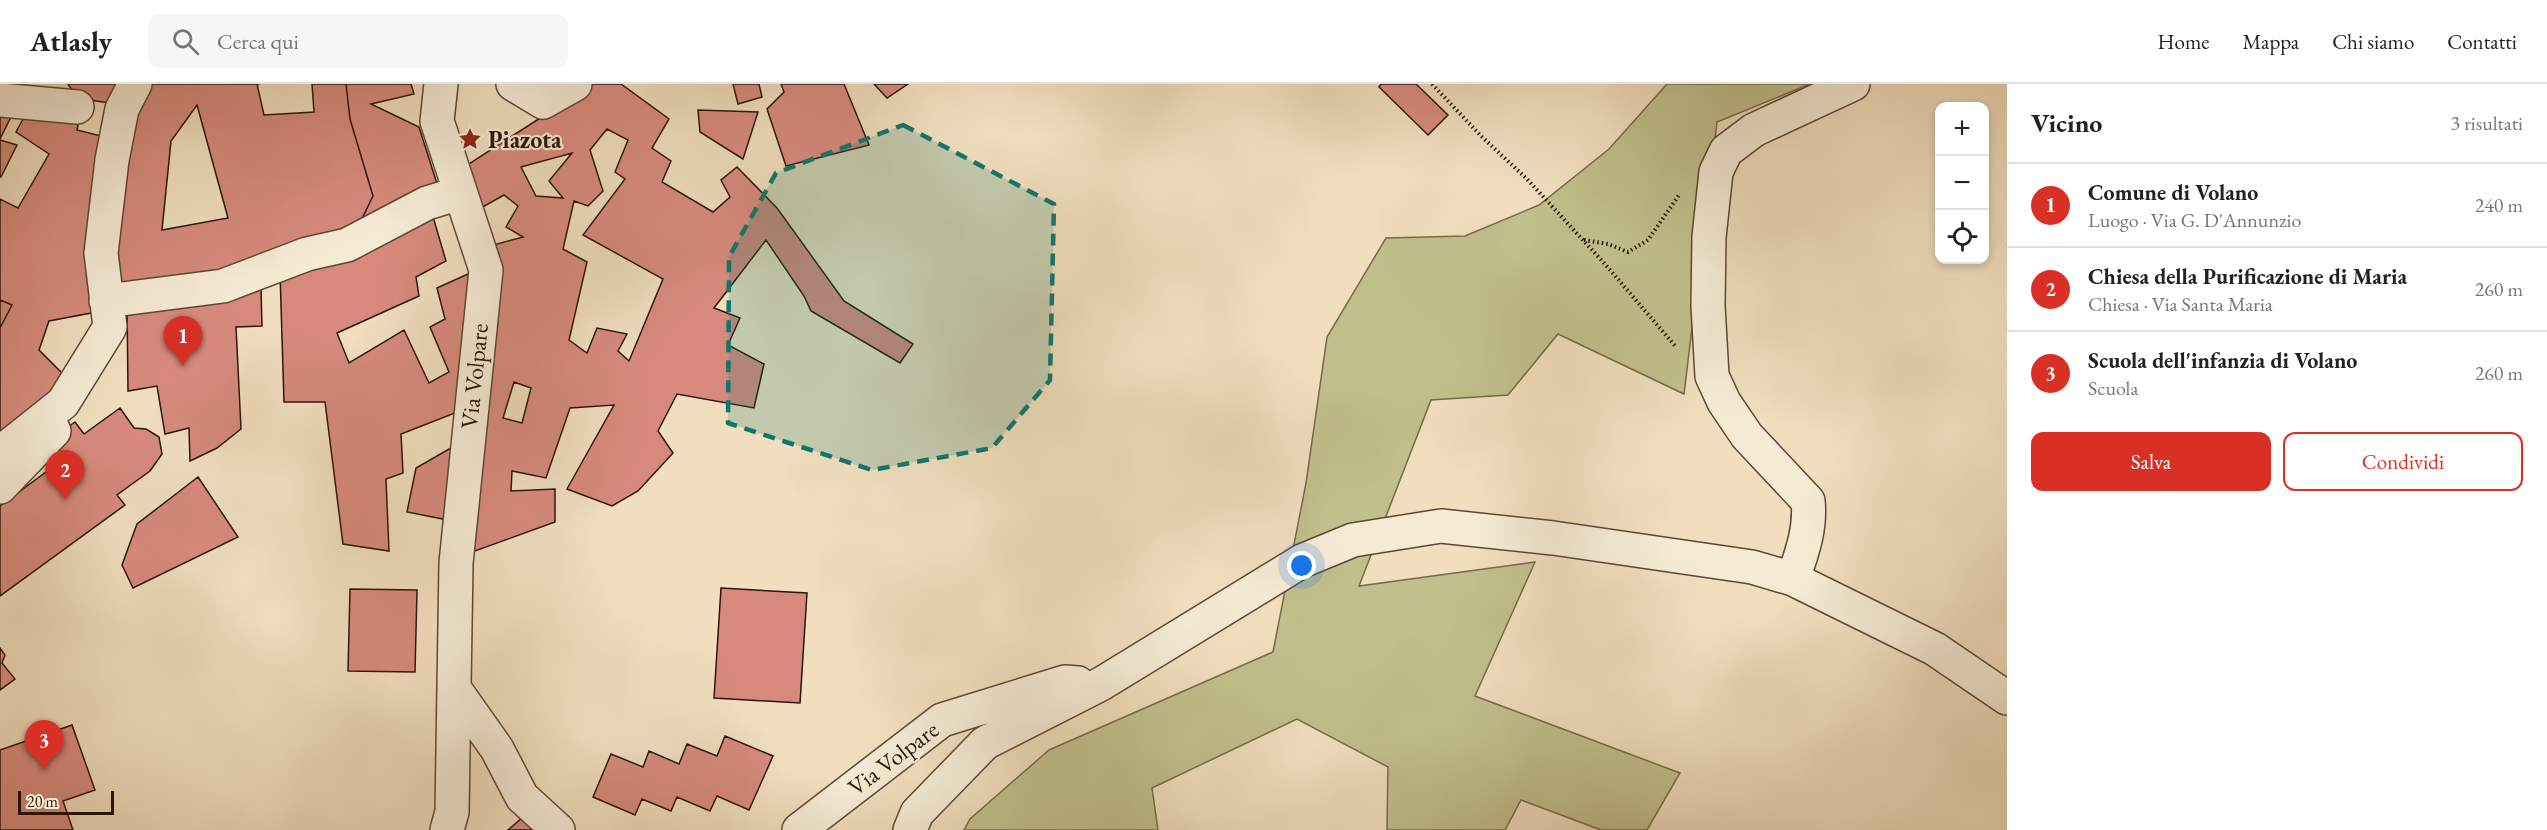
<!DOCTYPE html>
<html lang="it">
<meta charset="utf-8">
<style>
body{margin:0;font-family:"EB Garamond",serif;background:#f6f6f6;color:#222}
.controls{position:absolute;right:18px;top:18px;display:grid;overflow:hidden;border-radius:12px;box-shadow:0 3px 9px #0003}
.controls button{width:54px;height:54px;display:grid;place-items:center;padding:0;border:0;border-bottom:2px solid #e0e0e0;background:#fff;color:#222;font:30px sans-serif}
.scale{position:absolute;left:18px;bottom:15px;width:96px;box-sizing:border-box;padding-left:6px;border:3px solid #2d1507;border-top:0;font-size:16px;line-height:21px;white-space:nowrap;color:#2d1507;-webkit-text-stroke:4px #f5ead4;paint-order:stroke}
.you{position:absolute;left:1302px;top:482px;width:21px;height:21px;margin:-15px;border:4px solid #fff;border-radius:50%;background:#1a73e8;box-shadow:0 0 0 9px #1a73e833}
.badge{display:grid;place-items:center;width:39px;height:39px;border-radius:50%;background:#d93025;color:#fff;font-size:20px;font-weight:700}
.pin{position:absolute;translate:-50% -50px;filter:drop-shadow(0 2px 3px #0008)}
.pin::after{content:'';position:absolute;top:32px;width:21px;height:18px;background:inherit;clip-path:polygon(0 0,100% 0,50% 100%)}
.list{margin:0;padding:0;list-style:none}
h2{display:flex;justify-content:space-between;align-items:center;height:78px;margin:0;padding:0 24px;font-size:26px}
h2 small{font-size:20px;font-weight:400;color:#767676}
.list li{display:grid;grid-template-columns:39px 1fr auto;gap:18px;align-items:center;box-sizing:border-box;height:84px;padding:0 24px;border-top:2px solid #e0e0e0}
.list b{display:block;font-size:22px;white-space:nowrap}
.list p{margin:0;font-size:20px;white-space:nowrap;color:#767676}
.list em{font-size:20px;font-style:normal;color:#767676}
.actions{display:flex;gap:12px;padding:18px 24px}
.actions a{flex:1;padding:14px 0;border:2px solid #d93025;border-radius:12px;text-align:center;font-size:21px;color:#d93025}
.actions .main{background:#d93025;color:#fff}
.icon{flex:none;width:33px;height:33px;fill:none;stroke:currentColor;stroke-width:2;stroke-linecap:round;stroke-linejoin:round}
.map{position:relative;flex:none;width:2007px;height:746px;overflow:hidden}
header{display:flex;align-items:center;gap:36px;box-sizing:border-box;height:84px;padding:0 30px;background:#fff;border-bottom:2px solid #e0e0e0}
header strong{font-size:28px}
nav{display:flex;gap:33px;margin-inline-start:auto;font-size:21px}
.search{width:420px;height:54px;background:#f6f6f6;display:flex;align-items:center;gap:15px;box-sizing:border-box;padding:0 21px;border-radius:12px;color:#767676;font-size:22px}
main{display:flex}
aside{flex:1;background:#fff}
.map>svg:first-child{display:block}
</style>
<header>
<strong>Atlasly</strong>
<div class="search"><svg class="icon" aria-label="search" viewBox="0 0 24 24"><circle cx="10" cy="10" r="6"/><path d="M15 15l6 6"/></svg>Cerca qui</div>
<nav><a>Home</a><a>Mappa</a><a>Chi siamo</a><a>Contatti</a></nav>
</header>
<main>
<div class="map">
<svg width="2007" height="746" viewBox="0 0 2007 746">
<rect width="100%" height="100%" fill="#f0debd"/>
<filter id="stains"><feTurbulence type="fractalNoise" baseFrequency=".00333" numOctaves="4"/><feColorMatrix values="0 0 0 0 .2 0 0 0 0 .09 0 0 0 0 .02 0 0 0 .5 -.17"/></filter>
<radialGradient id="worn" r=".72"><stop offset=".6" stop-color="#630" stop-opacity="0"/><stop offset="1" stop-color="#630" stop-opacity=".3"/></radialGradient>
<path fill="#c1bf8c" stroke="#776a4a" stroke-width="1.5" d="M1667,0H1810L1717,38L1684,310L1558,250L1508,311L1431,316L1359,502L1535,478L1475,612L1680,689L1647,746H1601L1521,716L1505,746H1387L1388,683L1297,635L1152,704L1158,746H964L970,735L1049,666L1273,568L1306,399L1327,253L1386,154L1465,152L1539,121L1609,65Z"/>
<path fill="#d78a7c" stroke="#2d1507" stroke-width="1.5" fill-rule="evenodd" d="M68,0H121L109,19L77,14Z
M148,0H260H257L264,31L314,28L312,0H346L350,35L373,112L355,149L236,193L114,205L122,77ZM197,21L228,134L162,146L171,57Z
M346,0H411L414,10L371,20L419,43L438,103L355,149L373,112L350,35Z
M593,0H621L669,35L652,64L671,77L662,98L713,128L730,113L721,96L737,83L777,124L844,217L913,260L900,279L811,227L804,212L766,156L714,224L740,234L728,261L764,280L754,324L677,310L658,347L673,369L638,407L612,422L567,405L614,321L570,324L546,394L512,387L511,407L555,405V438L464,471L493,161L523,153L506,143L518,122L504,111L474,128L461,85ZM607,45L628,56L615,88L625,95L583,151L663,195L629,277L618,267L627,250L597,244L587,269L569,256L587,178L563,165L574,117L588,122L603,107L590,66ZM572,69L549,97L563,114L536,112L521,83ZM514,298L531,304L522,339L503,334Z
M733,0H759L762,13L738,20Z
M781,0H844L869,61L786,82L767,25L784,8Z
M874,0H908L887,14Z
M1381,0H1416L1448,31L1428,51L1379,3Z
M0,20L80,32L77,46L101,52L95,127L91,229L49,237L39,266L66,293L0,355V244L12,221L0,216V115L18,124L49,70L16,48L23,35L12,31L0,55Z
M698,26L758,28L743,75L700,48Z
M0,56L17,61L1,93H0Z
M431,126L446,177L416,193L419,212L337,249L349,279L404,246L429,299L449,288L430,243L445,235L437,204L479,185L455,329L401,350L403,389L386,395L389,467L343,460L325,318H284L280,189Z
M261,205L262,242L236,243L241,345L217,364L190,377L189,344L165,350L157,302L128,307L127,219Z
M0,216L12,221L0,244Z
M120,324L134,344L146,345L159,353L162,370L150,387L117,411L125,421L0,512V422L54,382L41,363L75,338L84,350Z
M463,357L448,436L407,428L416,384Z
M198,393L238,453L133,504L122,481L137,440Z
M721,504L807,509L800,619L714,614Z
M350,505L417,506L415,588L348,587Z
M0,564L5,571L2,579L15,595L0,606Z
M72,641L95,706L63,717L73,746H0V666Z
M725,652L773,672L749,726L717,712L710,727L677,713L671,727L642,715L635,731L593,713L611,670L643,683L649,667L679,680L687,660L717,672Z
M523,733L535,746H508Z"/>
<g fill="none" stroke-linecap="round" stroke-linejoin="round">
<g stroke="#5e4734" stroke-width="36">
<path id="minor" d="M441,0L437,37L486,186L456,479L452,728L447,746
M513,0L543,18L575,0
M0,16L77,23
M106,217L223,202L307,170L347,161L427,119L460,109
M0,369L63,319L110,243L101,169L112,76L122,25L135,0
M0,403L54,347
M1793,495C1802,469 1811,444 1808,417L1747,352L1724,318L1712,292L1708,222L1709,153L1716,88L1726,67L1754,46L1853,0
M454,604L497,665L522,713L558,746
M799,746L942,636L1065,598L1078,599
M910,746L917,729L985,659L1101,600L1302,477L1353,456L1441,442L1553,454L1752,483L1793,495L1935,565L2007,614"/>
</g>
<path stroke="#2d1507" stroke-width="4" stroke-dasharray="1.5 3" stroke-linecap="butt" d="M1432,0L1481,52L1527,95L1604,179L1676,263
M1584,156L1608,160L1628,168L1648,156L1679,111"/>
<use href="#minor" stroke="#f5ead4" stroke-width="33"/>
</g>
<path fill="#0f766e" fill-opacity="0.2" stroke="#0f766e" stroke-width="4.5" stroke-dasharray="12 8" stroke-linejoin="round" d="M903,41L1054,120L1050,296L992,364L872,386L728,339L729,173L776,89Z"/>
<defs>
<g id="sight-bare" transform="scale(1.8)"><path d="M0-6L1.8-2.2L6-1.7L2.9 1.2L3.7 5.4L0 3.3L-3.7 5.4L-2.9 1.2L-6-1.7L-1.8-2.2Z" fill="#8f2418" stroke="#f5ead4" stroke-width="2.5" paint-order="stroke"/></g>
</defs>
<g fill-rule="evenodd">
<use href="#sight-bare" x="470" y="55"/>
</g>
<g text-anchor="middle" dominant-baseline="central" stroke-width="4.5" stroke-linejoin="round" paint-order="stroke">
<g font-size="24" font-weight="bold" fill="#2d1507" stroke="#f5ead4" text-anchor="start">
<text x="488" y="55">Piazota</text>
</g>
<g font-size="24" fill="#2d1507" stroke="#f5ead4">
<text transform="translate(474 292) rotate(-84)">Via Volpare</text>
<text transform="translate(893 674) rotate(-37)">Via Volpare</text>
</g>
</g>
<rect width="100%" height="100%" filter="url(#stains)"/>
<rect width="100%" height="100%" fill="url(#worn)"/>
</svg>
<div class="controls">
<button>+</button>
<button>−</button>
<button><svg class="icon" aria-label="locate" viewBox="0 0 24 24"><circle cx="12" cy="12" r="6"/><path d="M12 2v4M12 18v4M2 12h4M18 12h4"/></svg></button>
</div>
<div class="scale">20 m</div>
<div class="you"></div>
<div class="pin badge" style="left:183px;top:282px">1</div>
<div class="pin badge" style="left:65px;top:416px">2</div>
<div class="pin badge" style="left:44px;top:686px">3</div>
</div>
<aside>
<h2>Vicino<small>3 risultati</small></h2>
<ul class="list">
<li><span class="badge">1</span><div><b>Comune di Volano</b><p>Luogo · Via G. D'Annunzio</p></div><em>240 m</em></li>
<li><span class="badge">2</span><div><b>Chiesa della Purificazione di Maria</b><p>Chiesa · Via Santa Maria</p></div><em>260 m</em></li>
<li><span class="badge">3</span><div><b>Scuola dell'infanzia di Volano</b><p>Scuola</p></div><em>260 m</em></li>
</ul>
<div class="actions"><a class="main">Salva</a><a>Condividi</a></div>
</aside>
</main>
